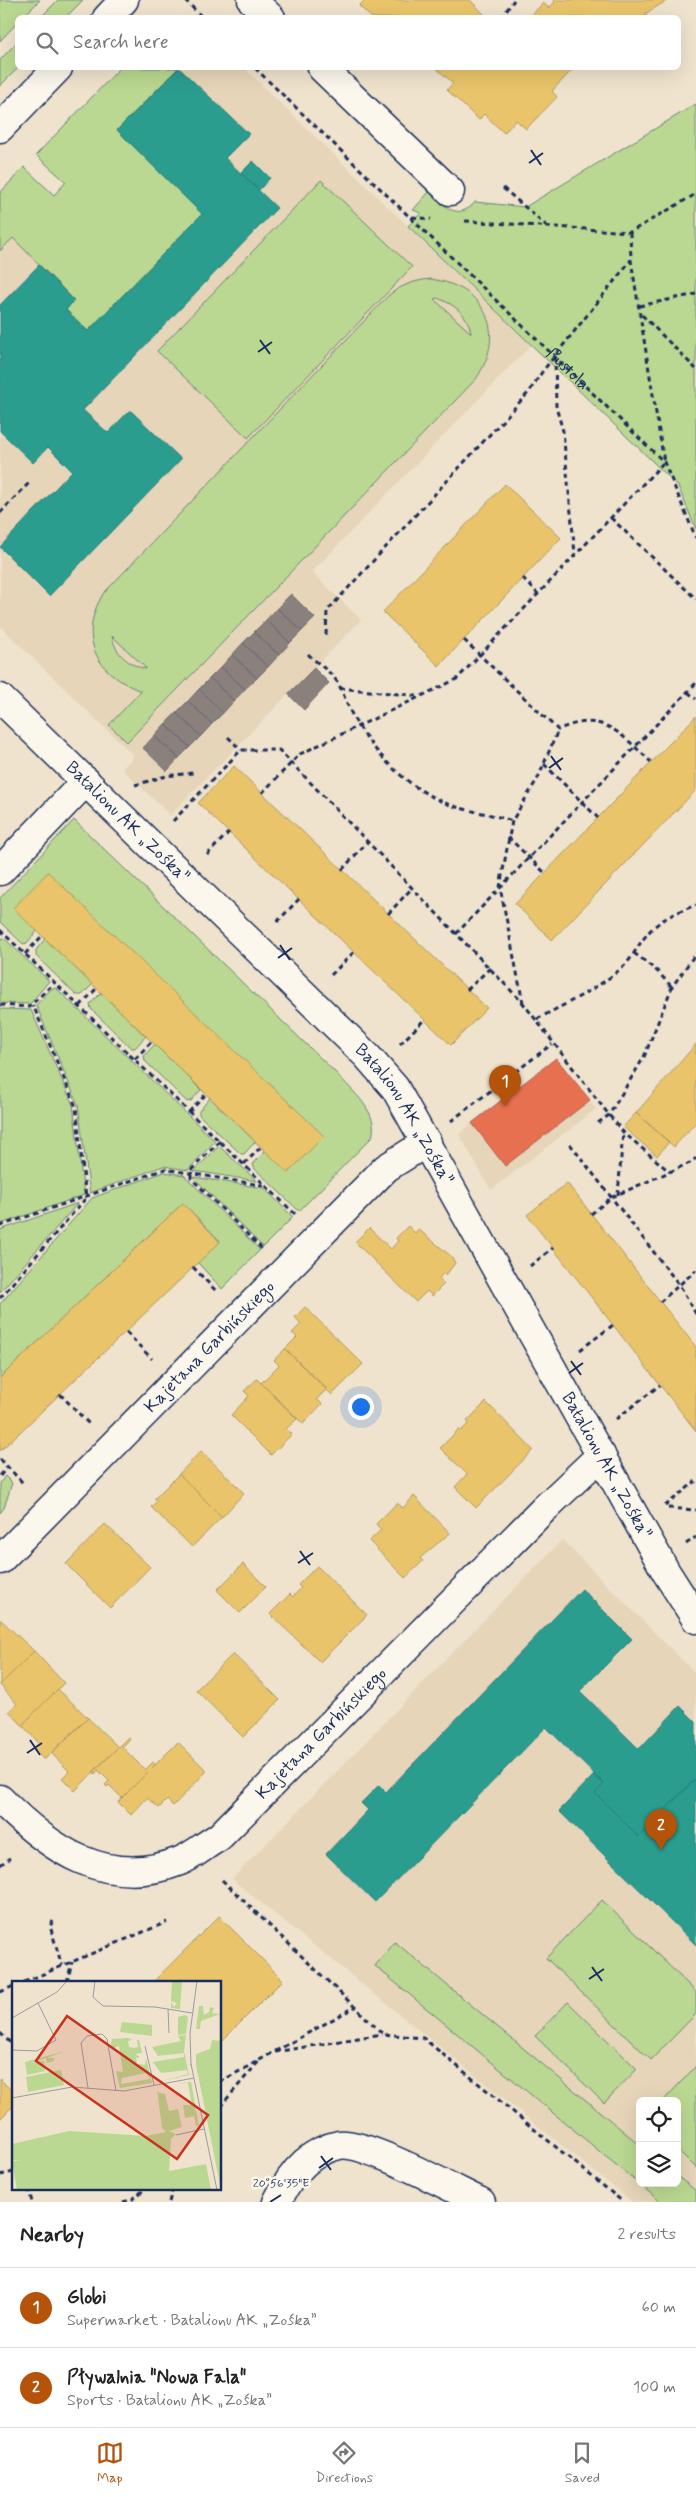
<!DOCTYPE html>
<meta charset="utf-8">
<style>
body{margin:0;font-family:Mynerve,sans-serif;background:#f6f6f6;color:#222}
.controls{position:absolute;right:15px;bottom:15px;display:grid;overflow:hidden;border-radius:8px;box-shadow:0 5px 20px #0002}
.controls button{width:45px;height:45px;display:grid;place-items:center;padding:0;border:0;border-bottom:1px solid #e0e0e0;background:#fff;color:#222;font:25px sans-serif}
.you{position:absolute;left:360px;top:1406px;width:18px;height:18px;margin:-12px;border:4px solid #fff;border-radius:50%;background:#1a73e8;box-shadow:0 0 0 8px #1a73e833}
.badge{display:grid;place-items:center;width:32px;height:32px;border-radius:50%;background:#b45309;color:#fff;font-size:16px;font-weight:700}
.pin{position:absolute;translate:-50% -41px;filter:drop-shadow(0 1px 2px #0008)}
.pin::after{content:'';position:absolute;top:26px;width:18px;height:15px;background:inherit;clip-path:polygon(0 0,100% 0,50% 100%)}
.list{margin:0;padding:0;list-style:none}
h2{display:flex;justify-content:space-between;align-items:center;height:65px;margin:0;padding:0 20px;font-size:21px}
h2 small{font-size:16px;font-weight:400;color:#767676}
.list li{display:grid;grid-template-columns:32px 1fr auto;gap:15px;align-items:center;box-sizing:border-box;height:80px;padding:0 20px;border-top:1px solid #e0e0e0}
.list b{display:block;font-size:19px;white-space:nowrap}
.list p{margin:0;font-size:16px;white-space:nowrap;color:#767676}
.list em{font-size:16px;font-style:normal;color:#767676}
.icon{flex:none;width:28px;height:28px;fill:none;stroke:currentColor;stroke-width:2;stroke-linecap:round;stroke-linejoin:round}
.map{position:relative;flex:none;width:696px;height:2202px;overflow:hidden}
.search{position:absolute;background:#fff;box-shadow:0 5px 20px #0002;left:15px;right:15px;top:15px;height:55px;display:flex;align-items:center;gap:12px;box-sizing:border-box;padding:0 18px;border-radius:8px;color:#767676;font-size:19px}
.sheet{height:225px;background:#fff}
nav{display:flex;justify-content:space-around;align-items:center;box-sizing:border-box;height:70px;border-top:1px solid #e0e0e0;background:#fff;font-size:14px;color:#767676}
nav a{display:grid;justify-items:center;gap:2px}
nav .on{color:#b45309}
.map>svg:first-child{display:block}
</style>
<div class="map">
<svg width="696" height="2202" viewBox="0 0 696 2202">
<rect width="100%" height="100%" fill="#efe3cd"/>
<filter id="ink" filterUnits="userSpaceOnUse"><feTurbulence type="fractalNoise" baseFrequency=".02" numOctaves="2"/><feDisplacementMap in="SourceGraphic" scale="10" xChannelSelector="R" yChannelSelector="G"/><feConvolveMatrix kernelMatrix="1 2 1 2 8 2 1 2 1" color-interpolation-filters="sRGB"/></filter>
<g filter="url(#ink)">
<path fill="#e6d5b8" fill-rule="evenodd" d="M178,68H244L531,345L312,572L361,620L170,815L122,769L134,756L0,626V251Z
M556,1058L596,1109L491,1190L459,1134Z
M562,1540L696,1674V2202H632L232,1879ZM640,2101H677V2183H640Z"/>
<path fill="#bad891" stroke="#6a8478" fill-rule="evenodd" d="M0,0H40L23,17L18,18L17,23L0,41Z
M58,0H83L66,17H41Z
M17,42L18,68L0,86V60Z
M120,68H178L117,130L202,214L88,331L66,310L74,300L13,238L0,251V193L24,167L54,195L66,182L36,155Z
M696,104V529L678,486L408,226L421,213L413,210L429,192L436,198H440C448,214 464,216 475,202L525,207Z
M321,180L412,267L248,438L157,351Z
M430,279C485,286 508,332 476,379L127,742L109,725L141,691C96,674 77,638 103,594L389,295C402,285 413,281 430,279ZM437,298C454,304 468,314 471,333L434,299ZM112,636L146,668V669C129,665 115,654 112,636Z
M74,820L338,1075C352,1091 380,1113 372,1137L299,1211L254,1168L253,1163L265,1151L37,931L27,943L23,944L0,922V898Z
M4,938L49,981L30,1004L0,1003V939Z
M45,939L93,984L82,995H76L36,956V950Z
M52,988H56L215,1141L188,1170L163,1166L90,1193L78,1105L36,1005Z
M101,993L146,1036L135,1048H131L91,1009L90,1004Z
M0,1009L31,1010L73,1105L84,1195L4,1223H0Z
M155,1044L201,1090L191,1101L187,1102L145,1061L144,1056Z
M210,1098L256,1141L244,1154H241L199,1115V1111Z
M219,1146L257,1181L194,1171Z
M164,1172L184,1175L260,1250L222,1289L198,1263L220,1241L183,1203L0,1378V1304L92,1198Z
M193,1177L264,1188L293,1217L263,1247Z
M78,1203L0,1292V1230Z
M5,1476L12,1483L4,1508L0,1513V1483Z
M602,1900L696,1992V2014L651,2060L546,1958Z
M395,1942L640,2145V2183H677V2176L696,2191V2202H661L375,1966Z
M568,2002L637,2069L604,2103L535,2036Z
M696,2066V2168L677,2149V2101H663Z"/>
<path fill="#e9c46a" stroke="#ab9766" d="M365,0H470L488,18H372L359,6Z
M554,0H668L645,14L648,18H529L543,3L549,8L555,2Z
M436,68H574L552,91L557,97L526,129L516,120L504,133L484,114L479,120L447,90L453,83Z
M505,484L561,538L439,666L383,612Z
M696,716V790L552,940L515,904Z
M234,766L487,1008L451,1045L198,803Z
M48,872L324,1136L288,1173L13,908Z
M696,1044V1122L674,1147L636,1113Z
M636,1113L669,1142L657,1156L623,1127Z
M567,1183L696,1347V1431L527,1215Z
M183,1203L220,1242L0,1451V1378Z
M408,1226L415,1233L418,1229L451,1256L455,1263L446,1275L444,1273L439,1278L444,1284L432,1296L427,1291L416,1302L355,1242L369,1228L391,1249L398,1241L396,1238Z
M305,1307L363,1364L332,1395L285,1349L297,1337L292,1333L301,1324L295,1317Z
M285,1349L327,1389L317,1399L322,1404L303,1424L261,1383L279,1365L274,1360Z
M257,1379L297,1419L286,1429L292,1434L271,1455L231,1415L249,1396L244,1391Z
M486,1402L533,1450L476,1508L455,1487L467,1474L440,1448L459,1429L461,1431L469,1423L467,1421Z
M201,1451L244,1493L222,1517L179,1474Z
M179,1474L222,1517L192,1547L151,1507L157,1501L154,1499Z
M414,1496L450,1533L420,1558L423,1561L405,1578L369,1541L381,1530L376,1524L397,1503L403,1508Z
M105,1524L150,1567L110,1608L66,1564Z
M243,1564L266,1587L240,1613L217,1590Z
M317,1566L367,1615L320,1662L270,1614L290,1594L293,1597L301,1588L298,1585Z
M1,1620L34,1651L0,1685V1620Z
M34,1651L64,1683L22,1725L9,1711L17,1704L0,1685Z
M233,1654L280,1700L243,1737L196,1690Z
M58,1689L88,1718L44,1760L33,1749L39,1743L22,1725Z
M88,1718L118,1747L75,1791L62,1778L69,1771L51,1753Z
M128,1737L130,1739L122,1747L145,1770L153,1762L155,1765L122,1798L109,1785L107,1787L105,1785L109,1781L98,1770L95,1774L93,1772Z
M178,1742L207,1771L173,1806L167,1800L159,1808L147,1798L131,1815L118,1802Z
M219,1916L283,1980L220,2043V1982H153Z
M0,2079L14,2093V2105L0,2119Z"/>
<path fill="#e76f51" stroke="#aa5c55" d="M556,1058L590,1100L505,1166L472,1123Z"/>
<path fill="#2a9d8f" stroke="#267c80" d="M179,68L249,134L225,158L277,208L83,410L108,433L130,410L181,459L49,596L0,547L72,471L48,447L33,463L0,431V305L39,265L74,300L66,310L88,331L202,214L117,130Z
M253,161L270,178L259,190L241,173Z
M582,1589L632,1639L580,1691L639,1749L680,1706L696,1722V1778L639,1837L595,1793L604,1784L546,1727L375,1902L326,1854L368,1810L361,1803L379,1785L386,1792Z
M594,1775L604,1784L595,1793L639,1837L696,1778V1945L559,1811Z"/>
<path fill="#8a817c" stroke="#696873" d="M291,594L315,618L302,631L277,608Z
M277,608L302,631L290,643L266,620Z
M266,620L290,643L279,655L254,632Z
M254,632L279,655L268,667L243,643Z
M243,643L268,667L257,678L232,655Z
M232,655L257,678L245,689L221,667Z
M221,667L245,689L234,701L210,678Z
M314,668L329,683L304,710L288,694Z
M210,678L234,701L223,713L199,689Z
M199,689L223,713L212,724L188,701Z
M188,701L212,724L201,736L176,713Z
M176,713L201,736L190,747L165,724Z
M165,724L190,747L179,758L154,736Z
M154,736L179,758L167,771L143,748Z"/>
<g fill="none" stroke-linecap="round" stroke-linejoin="round">
<g stroke="#1b2f5e" stroke-width="31">
<g id="street">
<path d="M252,0L271,18"/>
<path d="M322,68L450,191"/>
<path id="s2" d="M0,698L367,1056L395,1088L666,1572L696,1619"/>
<path d="M0,871L86,781"/>
<path id="s3" d="M0,1560L386,1168L427,1142"/>
<path id="s4" d="M0,1799C49,1849 107,1890 180,1861C193,1856 206,1844 219,1837L544,1509L601,1455"/>
<path d="M277,2202C290,2175 309,2151 339,2145C363,2140 455,2190 481,2202"/>
</g>
</g>
<g stroke="#1b2f5e" stroke-width="31">
<path id="secondary" d="M107,18L124,0
M0,128L58,68"/>
</g>
<g stroke="#1b2f5e" stroke-width="3" stroke-dasharray="5 4" stroke-linecap="butt">
<path d="M185,0L203,18"/>
<path d="M501,18L514,0"/>
<path id="s1" d="M255,68L664,462L696,538"/>
<path d="M503,188L548,227"/>
<path d="M412,217L431,219"/>
<path d="M465,221L630,232L696,194"/>
<path d="M639,306L696,294"/>
<path d="M642,315L696,369"/>
<path d="M555,357L556,407L563,431L575,554"/>
<path d="M0,513L29,483"/>
<path d="M611,518L696,599"/>
<path d="M523,578L538,594"/>
<path d="M326,635L327,611L529,392L542,372L631,260"/>
<path d="M464,640L558,730C602,709 621,734 651,762"/>
<path d="M308,654C317,663 331,672 338,683C346,698 350,715 360,728C383,764 421,799 464,809C481,813 495,815 512,821"/>
<path d="M340,688L419,696"/>
<path d="M688,692L696,699"/>
<path d="M228,737L241,750"/>
<path d="M544,764L598,818"/>
<path d="M135,785L166,776L193,773"/>
<path d="M262,793L300,754L457,679L664,462L631,260L630,232"/>
<path d="M173,821L241,750H279L523,1003L609,1115L623,1132L670,1172"/>
<path d="M508,837L545,873"/>
<path d="M207,855L229,832"/>
<path d="M342,870L368,841"/>
<path d="M388,914L412,888"/>
<path d="M277,922L299,899"/>
<path d="M0,930L295,1214"/>
<path d="M456,934L696,683"/>
<path d="M634,953L657,971L672,987"/>
<path d="M25,954L42,936"/>
<path d="M331,975L354,952"/>
<path d="M467,990L490,968"/>
<path d="M523,1003L500,887L512,821L538,778L558,730"/>
<path d="M0,1005L29,1007L55,982"/>
<path d="M80,1006L96,989"/>
<path d="M537,1019C567,1003 600,988 625,965C633,957 637,946 645,937C657,920 677,912 696,905"/>
<path d="M400,1044L424,1020"/>
<path d="M135,1059L152,1041"/>
<path d="M189,1112L206,1094"/>
<path d="M451,1121L552,1044"/>
<path d="M598,1123L609,1115L644,1057L672,987L696,953"/>
<path d="M220,1141L191,1170V1178L262,1249"/>
<path d="M570,1144L680,1286L696,1314"/>
<path d="M244,1164L261,1147"/>
<path d="M618,1195L623,1132"/>
<path d="M591,1214L612,1197L692,1162L696,1158"/>
<path d="M0,1226L165,1169L266,1186"/>
<path d="M530,1266L553,1248"/>
<path d="M193,1267L217,1292"/>
<path d="M0,1298L86,1198L76,1107L33,1005"/>
<path d="M660,1302L696,1270"/>
<path d="M126,1332L152,1359"/>
<path d="M580,1350L613,1325"/>
<path d="M60,1394L89,1424"/>
<path d="M616,1419L660,1385"/>
<path d="M0,1459L23,1483"/>
<path d="M0,1476L7,1467"/>
<path d="M665,1506L696,1481"/>
<path d="M668,1508L696,1510"/>
<path d="M686,1544L696,1537"/>
<path d="M0,1865L10,1858"/>
<path d="M222,1880L383,2034L423,2038L623,2202"/>
<path d="M53,1921L50,1926L62,1966"/>
<path d="M24,1982L167,1922"/>
<path d="M67,1982L72,1962"/>
<path d="M0,1992L14,1986"/>
<path d="M0,2033L14,2046"/>
<path d="M275,2052L382,2034"/>
<path d="M220,2082L355,2007"/>
<path d="M220,2107L260,2060"/>
<path d="M0,2175L14,2172"/>
<path d="M28,2188L32,2202"/>
<path d="M123,2202L133,2199L146,2188"/>
<path d="M169,2202L173,2188"/>
</g>
<use href="#street" stroke="#fbf7ec" stroke-width="28"/>
<use href="#secondary" stroke="#fbf7ec" stroke-width="28"/>
</g>
</g>
<path fill="none" stroke="#1b2f5e" stroke-width="2" d="M531,150L541,165M529,163L543,153M260,340L270,354M258,352L272,342M551,756L561,770M549,768L563,758M280,945L290,960M278,958L292,948M571,1361L581,1375M569,1373L583,1363M300,1551L310,1565M298,1563L313,1553M30,1740L40,1755M27,1753L42,1743M592,1967L602,1981M589,1979L604,1969M321,2156L331,2170M319,2168L333,2158M270,2202L281,2195"/>
<g text-anchor="middle" dominant-baseline="central" stroke-width="5" stroke-linejoin="round" paint-order="stroke">
<g font-size="18" fill="#1b2f5e" stroke="#fbf7ec">
<text stroke="none"><textPath href="#s1" startOffset="434">Pustola</textPath></text>
<text stroke="none"><textPath href="#s2" startOffset="178">Batalionu AK „Zośka”</textPath></text>
<text stroke="none"><textPath href="#s2" startOffset="582">Batalionu AK „Zośka”</textPath></text>
<text stroke="none"><textPath href="#s3" startOffset="299">Kajetana Garbińskiego</textPath></text>
<text stroke="none"><textPath href="#s2" startOffset="988">Batalionu AK „Zośka”</textPath></text>
<text stroke="none"><textPath href="#s4" startOffset="395">Kajetana Garbińskiego</textPath></text>
</g>
</g>
<g transform="translate(12 1981)">
<rect width="209" height="209" fill="#efe3cd"/>
<path d="M170,0L168,28L159,27V21L162,26L165,22L159,20L160,1ZM187,25H191L192,34L197,31L198,26L202,27L200,32L208,33L189,40L188,48H184ZM173,34L176,36L174,53L166,54V36ZM110,41L140,44V55L108,51ZM174,54L172,70L177,94L150,100L176,93L175,89L149,92L141,81L172,76V72L146,75L140,66L169,60L166,55ZM116,57L120,59L116,60L117,66L122,67L126,66L125,59H127L130,72L123,73L128,76L124,77L125,83L133,84L134,77L140,102L108,107L104,90L111,91L107,65L101,68L99,63L100,58ZM134,92L138,98L109,103L110,97ZM200,59L209,60V208L184,84V73L198,68ZM53,70L35,77H42V80L35,82L34,77L18,82L32,80L33,90L15,94L13,81ZM49,89L52,104L16,111L14,96ZM179,101L184,128L181,129H184L187,144L184,145L182,135L173,137L171,124H180L176,102L163,103ZM145,108V111L153,113L157,130L166,128L170,146L157,150L164,153L159,158L157,190L194,183L199,209H5L0,180L10,179H0V163L57,150L134,155L154,151L150,147Z" fill="#bad891" fill-rule="evenodd"/>
<path fill="none" stroke="#9a9ba1" stroke-width="1" d="M83,0L81,16L91,25L143,26L180,32M156,28L157,52M0,37L45,11L55,0M133,65L142,104M0,69L25,70L44,59L26,22M179,83L205,209M179,84L178,52L185,0M76,107L69,62L75,55L90,53L95,58L104,110M0,117L60,106L112,110L182,97M164,154L192,148"/>
<path fill="#c8321e" fill-opacity="0.15" stroke="#c8321e" stroke-width="2.5" d="M55,35L196,134L165,178L24,80Z"/>
<rect width="209" height="209" fill="none" stroke="#1b2f5e" stroke-width="2.5"/>
</g>
<g font-size="12" text-anchor="middle" fill="#1b2f5e" stroke="#fbf7ec" stroke-width="5" stroke-linejoin="round" paint-order="stroke">
<text x="281" y="2187">20°56'35"E</text>
</g>
</svg>
<div class="controls">
<button><svg class="icon" aria-label="locate" viewBox="0 0 24 24"><circle cx="12" cy="12" r="6"/><path d="M12 2v4M12 18v4M2 12h4M18 12h4"/></svg></button>
<button><svg class="icon" aria-label="layers" viewBox="0 0 24 24"><path d="M12 4l9 5-9 5-9-5zM3 14l9 5 9-5"/></svg></button>
</div>
<div class="you"></div>
<div class="pin badge" style="left:505px;top:1106px">1</div>
<div class="pin badge" style="left:661px;top:1850px">2</div>
<div class="search"><svg class="icon" aria-label="search" viewBox="0 0 24 24"><circle cx="10" cy="10" r="6"/><path d="M15 15l6 6"/></svg>Search here</div>
</div>
<section class="sheet">
<h2>Nearby<small>2 results</small></h2>
<ul class="list">
<li><span class="badge">1</span><div><b>Globi</b><p>Supermarket · Batalionu AK „Zośka”</p></div><em>60 m</em></li>
<li><span class="badge">2</span><div><b>Pływalnia &quot;Nowa Fala&quot;</b><p>Sports · Batalionu AK „Zośka”</p></div><em>100 m</em></li>
</ul>
</section>
<nav>
<a class="on"><svg class="icon" aria-label="map" viewBox="0 0 24 24"><path d="M3 6l6-2 6 2 6-2v14l-6 2-6-2-6 2zM9 4v14M15 6v14"/></svg>Map</a>
<a><svg class="icon" aria-label="directions" viewBox="0 0 24 24"><path d="M12 3l9 9-9 9-9-9zM9 14v-3h6M13 9l2 2-2 2"/></svg>Directions</a>
<a><svg class="icon" aria-label="saved" viewBox="0 0 24 24"><path d="M7 4h10v16l-5-4-5 4z"/></svg>Saved</a>
</nav>
